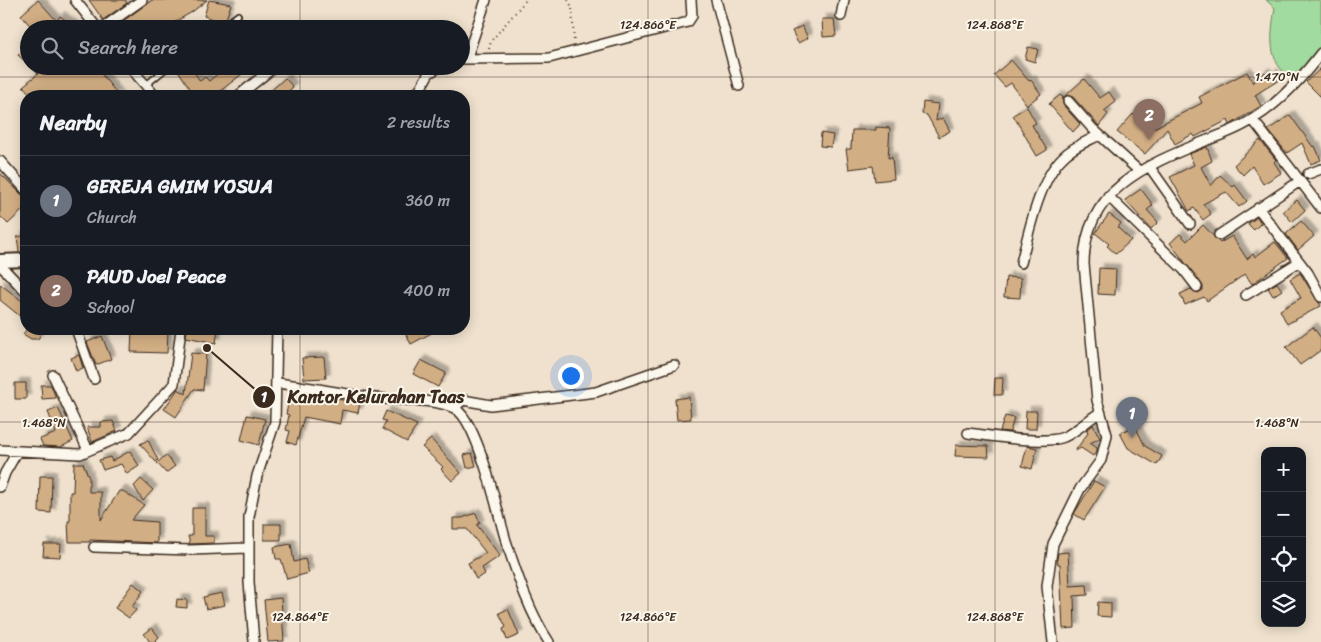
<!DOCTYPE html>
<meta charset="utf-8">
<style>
body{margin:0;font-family:Sriracha,sans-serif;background:#20242c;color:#f1f3f6}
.controls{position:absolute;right:15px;bottom:15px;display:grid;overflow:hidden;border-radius:10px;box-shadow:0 2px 12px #0003}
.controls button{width:45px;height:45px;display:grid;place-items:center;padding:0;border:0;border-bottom:1px solid #363941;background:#171b24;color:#f1f3f6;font:25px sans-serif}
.you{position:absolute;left:570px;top:375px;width:18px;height:18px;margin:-12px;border:4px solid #fff;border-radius:50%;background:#1a73e8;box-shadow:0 0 0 8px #1a73e833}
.badge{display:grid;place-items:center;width:32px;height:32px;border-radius:50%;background:#8c9099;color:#fff;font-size:16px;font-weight:700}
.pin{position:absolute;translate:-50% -41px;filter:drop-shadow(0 1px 2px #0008)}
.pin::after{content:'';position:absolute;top:26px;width:18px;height:15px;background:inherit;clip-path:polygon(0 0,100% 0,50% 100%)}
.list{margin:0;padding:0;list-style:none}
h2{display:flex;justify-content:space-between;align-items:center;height:65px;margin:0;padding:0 20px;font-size:21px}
h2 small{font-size:16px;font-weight:400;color:#9ea1a6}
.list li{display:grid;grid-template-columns:32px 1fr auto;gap:15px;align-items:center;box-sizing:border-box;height:90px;padding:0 20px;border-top:1px solid #363941}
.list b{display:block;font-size:19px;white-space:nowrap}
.list p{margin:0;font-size:16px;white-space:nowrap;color:#9ea1a6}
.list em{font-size:16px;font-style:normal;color:#9ea1a6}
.icon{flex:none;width:28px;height:28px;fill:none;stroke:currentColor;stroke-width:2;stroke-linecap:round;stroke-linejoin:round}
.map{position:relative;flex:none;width:1321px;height:642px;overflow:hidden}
.search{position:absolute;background:#171b24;box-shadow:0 2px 12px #0003;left:20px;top:20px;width:450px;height:55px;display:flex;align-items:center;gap:12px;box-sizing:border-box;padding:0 18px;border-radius:28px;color:#9ea1a6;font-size:19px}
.panel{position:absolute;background:#171b24;box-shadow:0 2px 12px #0003;left:20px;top:90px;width:450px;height:245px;border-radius:20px}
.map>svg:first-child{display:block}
</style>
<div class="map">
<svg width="1321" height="642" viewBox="0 0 1321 642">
<defs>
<filter id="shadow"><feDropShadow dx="4.5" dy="-4.5" stdDeviation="1" flood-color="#0004"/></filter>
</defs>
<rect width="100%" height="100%" fill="#efe1cd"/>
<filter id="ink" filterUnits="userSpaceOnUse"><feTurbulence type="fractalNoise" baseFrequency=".02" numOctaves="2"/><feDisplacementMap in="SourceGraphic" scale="10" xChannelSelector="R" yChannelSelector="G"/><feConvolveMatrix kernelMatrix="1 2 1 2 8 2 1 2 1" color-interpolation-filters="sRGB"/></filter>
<g filter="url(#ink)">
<path fill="#a2db9f" stroke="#6e825e" d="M1266,0H1321V54L1313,58L1292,77C1266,65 1271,32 1275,8Z"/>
<path fill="#d2ae84" stroke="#3b2a1e" filter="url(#shadow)" d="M38,0L57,21L60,16L77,29H51L44,23L38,29H33L21,15Z
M89,0H125L127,3L103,20Z
M152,0H207L192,12L163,29H112Z
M209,0L231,4L226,19L222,22L204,16Z
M822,19H834L836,36L823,37Z
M802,26L808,38L798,43L792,31Z
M29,44V65L18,55Z
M1028,47L1038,49L1035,62L1025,59Z
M1011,60L1029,81L1031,80L1041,94L1027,105L1011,83L1005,87L994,75Z
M30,66H95L119,96H32L23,86L38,74Z
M175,66H190L200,81L205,77L209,81L227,66H236L242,74L219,92L223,96H195Z
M1321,68V97L1306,82Z
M1247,72L1253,83L1265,72L1269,77L1273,73L1279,80L1255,95L1261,106L1233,123L1230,125L1228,120L1195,137L1193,134L1175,144L1167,129L1145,154L1117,132L1133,114L1150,129L1154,128L1202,103L1199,97Z
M285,78L293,87L283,96H265Z
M1084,79L1100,98L1109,92L1116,102L1104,111L1108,114L1099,126L1073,97L1065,96Z
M1060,95L1063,97V105L1080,124L1073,132L1049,104Z
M923,102L938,104L936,121L943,118L950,131L939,137L927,115L922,114Z
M1027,107L1036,123L1032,125L1047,150L1037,156L1013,115Z
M1290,115L1313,147L1315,146L1321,160L1311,164L1302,143L1287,153L1268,130Z
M876,127L890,128L888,158L892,157L894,179L875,181L873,166L849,169L846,149H851L852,130H876Z
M821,133L833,135L831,147L820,146Z
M1260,140L1276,160L1274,162L1281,173L1263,184L1252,166L1243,175L1234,165Z
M1207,147L1212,161L1201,167L1211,186L1220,175L1233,187L1235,185L1247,201L1239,207L1226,192L1203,204L1211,214L1203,220L1194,208L1189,211L1170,177L1194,165L1189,154Z
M0,173L21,194L26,196V207L8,224L0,216Z
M1141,189L1153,205L1147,210L1158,222L1151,229L1125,200Z
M1297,200L1305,210L1292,222L1283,211Z
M1109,214L1121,223L1118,228L1131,240L1116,254L1107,246L1109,244L1095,233Z
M1257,217L1261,223L1254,230L1248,224Z
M1301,221L1314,236L1298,250L1286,234Z
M1203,225L1220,243L1232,236L1247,259L1253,254L1255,257L1275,242L1288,258L1252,284L1245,274L1207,301L1204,297L1185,305L1180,294L1191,289L1198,293L1203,290V286L1170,243L1180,234L1187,241Z
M26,235V252H19L17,237Z
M1099,268L1116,269L1115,295L1098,294Z
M1300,273L1321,306L1287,324L1280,310L1301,298L1290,279Z
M1006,277L1021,278L1020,298L1004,297Z
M1277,283L1282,290L1273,296L1268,288Z
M0,284L26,304V321L0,300Z
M1313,327L1321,338V350L1300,365L1286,347Z
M27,329H34L41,334L38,339H31L23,334Z
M187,329H218L216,343L186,337Z
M412,329H439L411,344L405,333Z
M132,330L168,331L167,353L131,352Z
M102,336L111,359L96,365L87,342Z
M191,353L206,354L203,390L194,389L176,417L164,409L178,389L186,394Z
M79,355L83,368L76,371L71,358Z
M324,357L326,378L304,379L302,358Z
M421,360L446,373L438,387L413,374Z
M995,378H1003L1002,395H994Z
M15,383H26V399H15Z
M41,385H51L56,398L42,399Z
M291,391L360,403L358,413L342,410L340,424L304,417L296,445L287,442L290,431L286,430L289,415L286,414Z
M689,397L691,419L677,420L675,399Z
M58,408L73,441L61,447L43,446L40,439L56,433L48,412Z
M386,411L417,425L407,442L382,429L386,421L382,420Z
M1026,411H1037L1036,429H1025Z
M247,415L265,419L259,445L241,440Z
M1005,416L1014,418L1010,432L1000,431Z
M113,421L117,431L92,442L87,427H101V422Z
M1093,425L1100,438L1090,443L1097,448V451L1093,456L1081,448L1075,451L1088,433L1087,430Z
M1135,426L1145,446L1162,456L1157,465L1128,448L1120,433Z
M431,439L461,473L452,481L441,469L443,467L422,447Z
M148,440L158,460L156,462L140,444Z
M956,445L988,446L989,457L955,456Z
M1027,446L1037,448L1032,469L1022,466Z
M130,451L139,466L127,474L121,464L103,470L99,460L110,457L112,461Z
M472,453L476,466L467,468L464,455Z
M166,455L175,466L166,473L157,463Z
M74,463H83L89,478V492H101V520L119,491H123L144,505L131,520L157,522V543L90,540V542H69L68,521H70V492H73Z
M40,476H52L51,513L39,512Z
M141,479L153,490L143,501L134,486Z
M1094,481L1105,487L1084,520L1074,514Z
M192,508H205V536H214V543L190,544L188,536H192Z
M476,513L480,523L477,525L500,556L482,568L485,574L476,579L468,563L486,553L467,529H453V518H462Z
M264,524H281V540H264Z
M44,544H61L60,557L43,556Z
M291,544L294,562L305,559L309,573L287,579L281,559H276L274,547Z
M1068,552L1070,586L1087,585L1088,595L1074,596L1075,628L1063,629L1060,564H1058L1057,559L1058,553Z
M133,583L143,591L132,607L136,610L129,618L115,608Z
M222,593L225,605L206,609L203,597Z
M281,598L284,641L268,642L264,600Z
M177,599L187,600V608L176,607Z
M1098,602L1111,603V617L1097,616Z
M508,609L519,635L507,640L503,629L506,627L499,613Z
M152,628L159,637L154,642H150L144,634Z"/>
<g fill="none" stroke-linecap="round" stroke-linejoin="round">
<g stroke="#3b2a1e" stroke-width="8">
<path id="lane" d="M219,29L238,15
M146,85L169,66"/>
</g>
<g stroke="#3b2a1e" stroke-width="12">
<path id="street" d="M75,0L98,29
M716,0L739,86
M841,16L844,0
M101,29L142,0
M467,57L486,0
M461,59L549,58L688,22L692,16L691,0
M129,66L155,96
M238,96L273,68
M416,96L429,73L441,66
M1068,101L1092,128L1139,171
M1253,120L1321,208
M0,161L26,190
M1149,166L1190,224
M1308,174L1321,169
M1108,196L1184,270L1197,287
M1258,208L1308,273L1321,297
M1219,235L1300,181
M1021,263C1029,231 1039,180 1063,157C1072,147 1088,141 1099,135
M0,265L26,292
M1246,295L1299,262
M76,329L94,379
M53,375L88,450
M277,383C314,387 350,396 386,399C407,401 434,399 454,408C478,419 498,515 506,541C517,574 529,612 549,642
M454,408L463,400L491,405L596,392L674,365
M968,433C990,436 1045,445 1064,437C1077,431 1088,420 1099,413
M0,450L80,454L129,433L174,384L181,329
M0,487L5,473L17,452
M94,547L190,550L248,548
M254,642L249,582V517L257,476L275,422L277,329
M1053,642L1047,586L1053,544L1080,489L1101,460L1107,435L1097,400L1084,264C1084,190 1146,165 1205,141C1221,135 1239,129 1253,119C1279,103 1302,78 1321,53"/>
</g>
<g stroke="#3b2a1e" stroke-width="16">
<path id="secondary" d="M0,261L26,260"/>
</g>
<path stroke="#3b2a1e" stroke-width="2" stroke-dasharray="1 4" stroke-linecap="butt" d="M568,0L572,7L574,42
M489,49L491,41L526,0"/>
<use href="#lane" stroke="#fbf7ec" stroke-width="4.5"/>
<use href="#street" stroke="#fbf7ec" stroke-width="9"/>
<use href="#secondary" stroke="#fbf7ec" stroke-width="12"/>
</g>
</g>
<path fill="none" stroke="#3b2a1e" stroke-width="1" stroke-opacity="0.45" d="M300,0V29M648,0V642M995,0V642M300,66V96M0,77H1321M300,329V642M0,422H1321"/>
<g font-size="12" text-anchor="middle" fill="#3b2a1e" stroke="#fbf7ec" stroke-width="4" stroke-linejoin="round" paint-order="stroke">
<text x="648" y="29">124.866°E</text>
<text x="995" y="29">124.868°E</text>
<text x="1277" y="81">1.470°N</text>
<text x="44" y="427">1.468°N</text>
<text x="1277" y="427">1.468°N</text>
<text x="300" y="621">124.864°E</text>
<text x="648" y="621">124.866°E</text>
<text x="995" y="621">124.868°E</text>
</g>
<path fill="none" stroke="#3b2a1e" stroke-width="2" d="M207 348L264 397"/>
<g fill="#3b2a1e" stroke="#fbf7ec" stroke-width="2">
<circle cx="207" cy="348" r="5"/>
<circle cx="264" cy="397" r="12"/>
</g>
<g font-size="15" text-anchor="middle" font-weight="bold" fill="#fff">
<text x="264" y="402">1</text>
</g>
<g font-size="18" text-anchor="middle" font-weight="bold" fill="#3b2a1e" stroke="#fbf7ec" stroke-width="4" stroke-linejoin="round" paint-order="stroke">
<text x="376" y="403">Kantor Kelurahan Taas</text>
</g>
</svg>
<div class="controls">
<button>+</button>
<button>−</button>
<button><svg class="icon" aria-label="locate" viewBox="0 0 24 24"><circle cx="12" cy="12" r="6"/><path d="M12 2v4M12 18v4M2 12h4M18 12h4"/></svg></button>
<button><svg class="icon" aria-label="layers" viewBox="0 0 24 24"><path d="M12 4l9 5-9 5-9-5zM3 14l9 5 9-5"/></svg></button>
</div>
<div class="you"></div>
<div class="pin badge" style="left:1132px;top:438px;background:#6b7280">1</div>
<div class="pin badge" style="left:1149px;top:140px;background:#8d6e63">2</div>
<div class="search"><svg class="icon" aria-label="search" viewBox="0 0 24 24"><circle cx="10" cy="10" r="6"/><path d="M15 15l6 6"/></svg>Search here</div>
<section class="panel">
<h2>Nearby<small>2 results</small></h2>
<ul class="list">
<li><span class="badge" style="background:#6b7280">1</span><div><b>GEREJA GMIM YOSUA</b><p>Church</p></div><em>360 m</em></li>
<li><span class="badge" style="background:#8d6e63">2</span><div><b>PAUD Joel Peace</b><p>School</p></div><em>400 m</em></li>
</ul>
</section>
</div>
